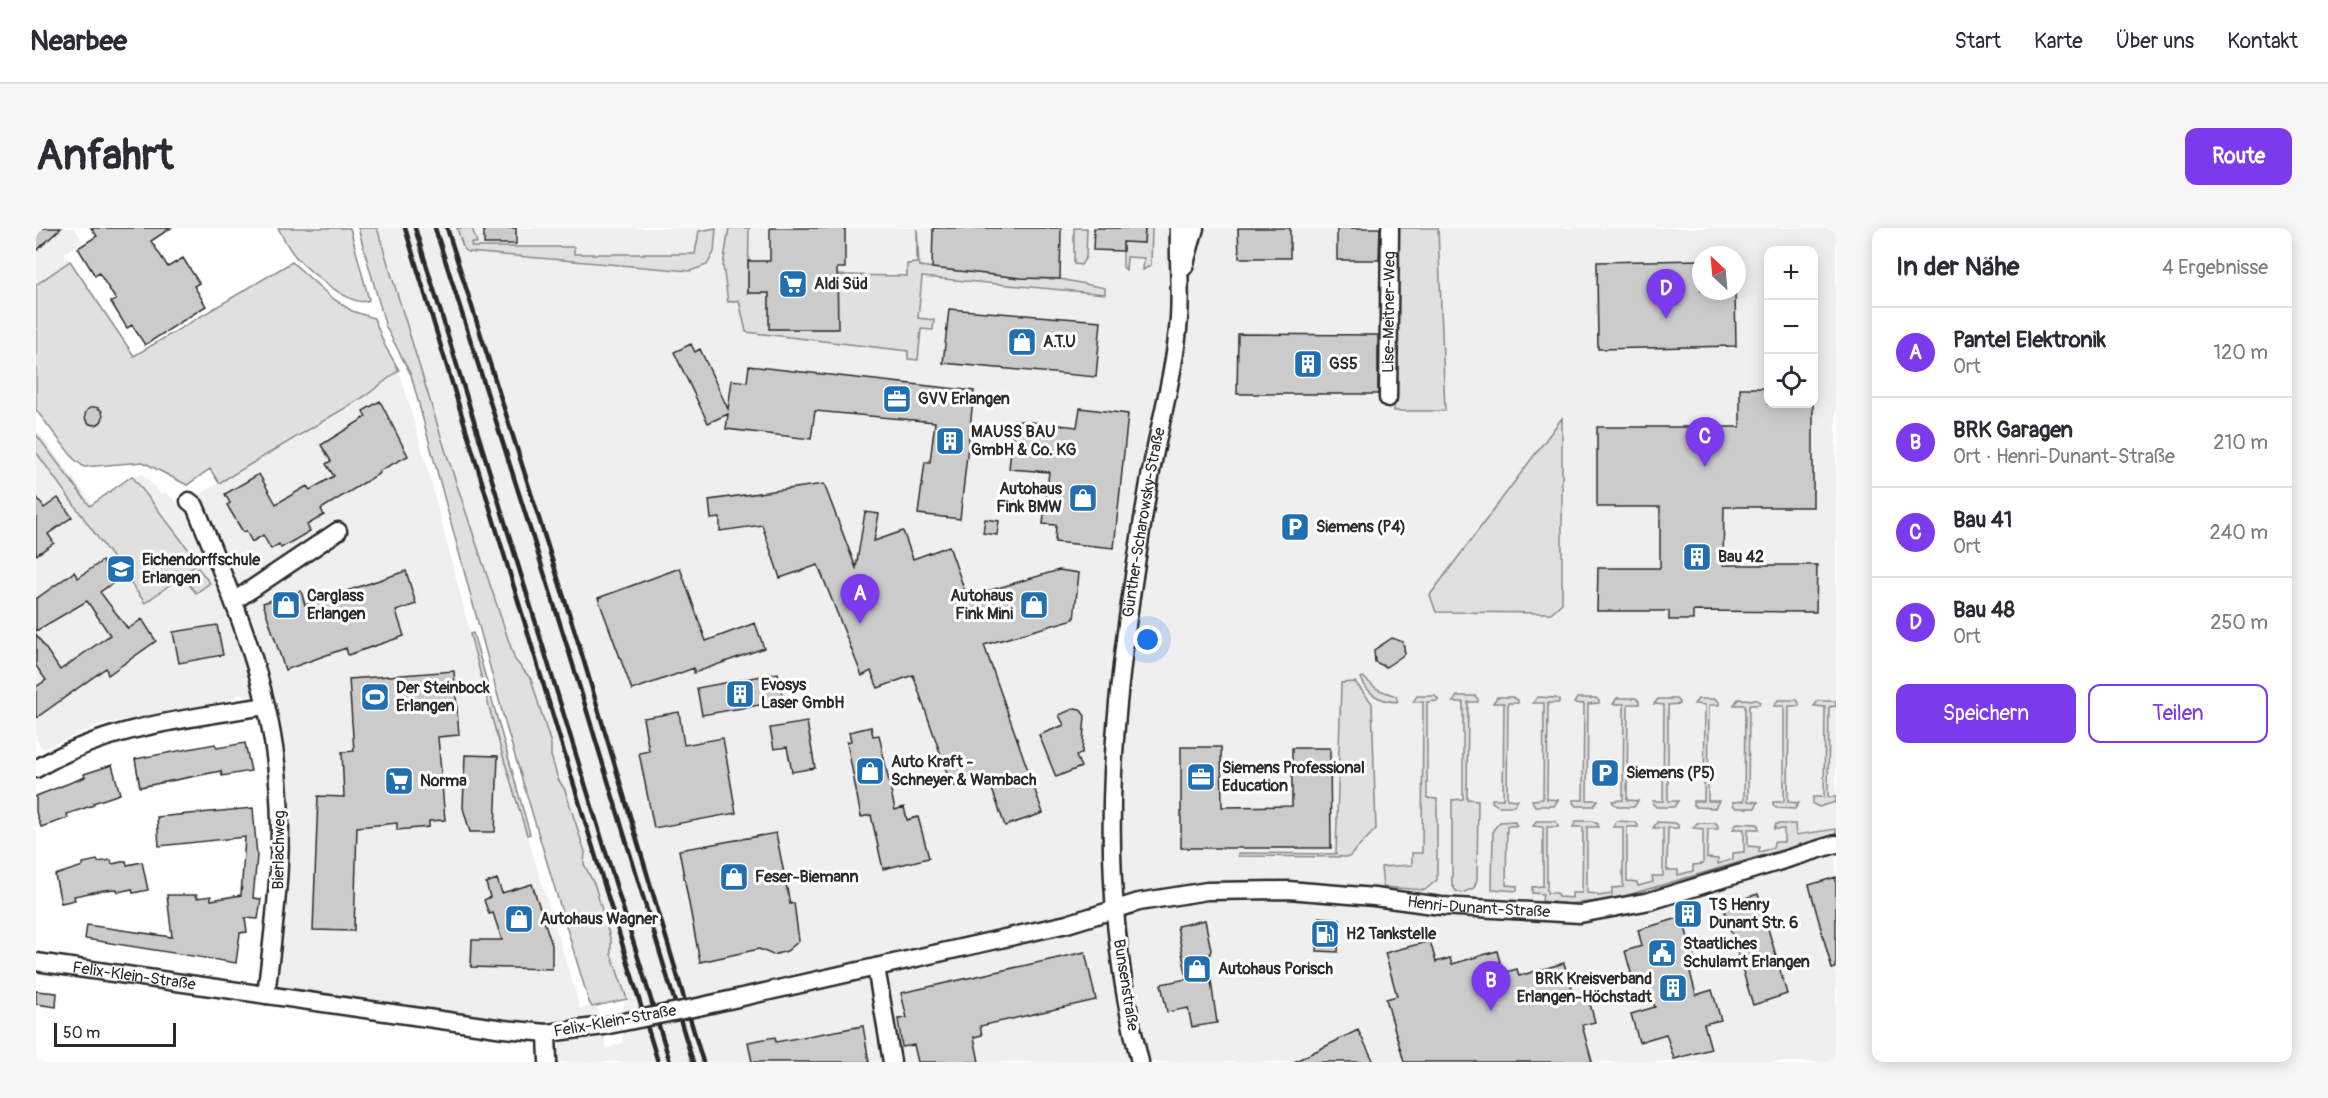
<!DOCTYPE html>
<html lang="de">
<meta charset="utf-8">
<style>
body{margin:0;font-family:Pangolin,sans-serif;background:#f7f7f7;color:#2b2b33}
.controls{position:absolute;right:18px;top:18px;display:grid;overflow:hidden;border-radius:12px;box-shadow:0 3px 15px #0003}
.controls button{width:54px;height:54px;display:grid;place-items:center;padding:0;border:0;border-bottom:2px solid #e1e1e2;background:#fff;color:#2b2b33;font:30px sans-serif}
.compass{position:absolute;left:1656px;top:18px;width:54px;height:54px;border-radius:50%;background:#fff;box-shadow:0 3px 15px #0003;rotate:334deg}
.scale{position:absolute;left:18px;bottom:15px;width:122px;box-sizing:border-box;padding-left:6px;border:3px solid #2b2b2b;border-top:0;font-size:16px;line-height:21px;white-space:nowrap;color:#2b2b2b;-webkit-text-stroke:4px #fff;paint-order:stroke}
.you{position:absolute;left:1112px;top:412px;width:21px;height:21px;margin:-15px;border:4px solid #fff;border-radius:50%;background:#1a73e8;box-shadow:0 0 0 9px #1a73e833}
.badge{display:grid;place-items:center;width:39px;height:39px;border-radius:50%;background:#7c3aed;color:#fff;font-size:20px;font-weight:700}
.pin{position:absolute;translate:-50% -50px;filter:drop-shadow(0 2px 3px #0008)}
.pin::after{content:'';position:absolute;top:32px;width:21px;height:18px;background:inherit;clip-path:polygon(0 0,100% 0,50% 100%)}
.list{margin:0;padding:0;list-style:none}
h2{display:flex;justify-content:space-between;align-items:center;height:78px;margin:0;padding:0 24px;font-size:26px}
h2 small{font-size:20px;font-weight:400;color:#7c7c81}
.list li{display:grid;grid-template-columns:39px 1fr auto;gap:18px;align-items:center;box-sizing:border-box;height:90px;padding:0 24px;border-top:2px solid #e1e1e2}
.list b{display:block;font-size:22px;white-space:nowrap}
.list p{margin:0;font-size:20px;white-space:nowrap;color:#7c7c81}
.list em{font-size:20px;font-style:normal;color:#7c7c81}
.actions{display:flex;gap:12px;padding:18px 24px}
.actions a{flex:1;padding:14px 0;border:2px solid #7c3aed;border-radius:12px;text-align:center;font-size:21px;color:#7c3aed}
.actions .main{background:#7c3aed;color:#fff}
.icon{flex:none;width:33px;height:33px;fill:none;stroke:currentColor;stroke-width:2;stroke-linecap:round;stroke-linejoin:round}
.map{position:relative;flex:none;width:1800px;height:834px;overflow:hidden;border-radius:12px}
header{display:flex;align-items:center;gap:36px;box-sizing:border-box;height:84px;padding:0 30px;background:#fff;border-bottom:2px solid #e1e1e2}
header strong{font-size:28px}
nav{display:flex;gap:33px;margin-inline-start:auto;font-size:21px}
.intro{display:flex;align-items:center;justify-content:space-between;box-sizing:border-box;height:144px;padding:0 36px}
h1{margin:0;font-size:42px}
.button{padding:15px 27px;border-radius:12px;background:#7c3aed;color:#fff;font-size:21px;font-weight:700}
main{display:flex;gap:36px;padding:0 36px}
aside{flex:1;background:#fff;border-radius:12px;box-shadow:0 3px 15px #0003}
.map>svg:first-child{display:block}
</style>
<header>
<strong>Nearbee</strong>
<nav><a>Start</a><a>Karte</a><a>Über uns</a><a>Kontakt</a></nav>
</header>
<div class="intro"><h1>Anfahrt</h1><a class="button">Route</a></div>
<main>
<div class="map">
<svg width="1800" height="834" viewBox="0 0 1800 834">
<rect width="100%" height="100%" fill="#fff"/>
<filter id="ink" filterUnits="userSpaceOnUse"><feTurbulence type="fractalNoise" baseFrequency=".0167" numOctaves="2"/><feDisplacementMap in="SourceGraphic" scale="12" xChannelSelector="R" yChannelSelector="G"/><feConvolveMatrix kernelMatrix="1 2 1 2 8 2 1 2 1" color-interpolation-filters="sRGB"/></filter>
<g filter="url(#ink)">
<path fill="#efefef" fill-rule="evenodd" d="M0,0H38L47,13L28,25L34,33L0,57Z
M341,0H1800V834H514L513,804L230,767L243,665L229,478L205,465L193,473L65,496L7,521L0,512V201L56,275L96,247L107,246L125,267L129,264L144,278L331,167L363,142L392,242L460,505L544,780L560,778L568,798L570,821L586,815L588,766L575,726V713L559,658L552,649L548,636L549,624L529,562L522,551L515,528V516L495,451L479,432L407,215ZM1732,22H1778V176H1732ZM1665,27H1701V63H1665Z"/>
<path fill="#e0e0e0" stroke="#868686" stroke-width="1.5" d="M242,0H314L333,72C317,82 271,41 259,28C252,20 247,9 242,0Z
M322,0H341L407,215L479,432L495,451L515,516V528L522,551L529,562L549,624L548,636L559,658L575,713V726L591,771L556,779L553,774L470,498L375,147L350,99Z
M421,0H436L441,15H435L436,19H538V26H659L663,3L680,0L678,24L671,37L654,43L432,24L428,22Z
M693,0H713L712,65H733L734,101H801V47L871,48V36L881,35V0L883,38L985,50L1024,51L1069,60V66L886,49L882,90L898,92L897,102L885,101L882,132L872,131V123L710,104L703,72L692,74L687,38Z
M1038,0H1051L1050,29L1045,37L1038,36Z
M1109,0H1116L1115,37L1107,42L1108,30L1091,29L1090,42L1087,39V14L1108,15Z
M1360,0H1402L1409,183H1358Z
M34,33L98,128L256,34L296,70L316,83L338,90L349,118L363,142L331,167L183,255L174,241L151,257L107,234L48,239L38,231L0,182V57Z
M1526,190V375L1515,385L1400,384L1394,367Z
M0,206L54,278L96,248L163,335L109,375L0,224Z
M162,340L174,355L160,365L148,350Z
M437,405L494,606L491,607L460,505L434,406Z
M1327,449L1341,461L1360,468L1362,474C1344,473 1332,467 1325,450Z
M1319,454L1336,475L1340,601L1313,629L1202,628V625L1300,626L1305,455Z
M1381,468H1399L1402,471V473L1391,474V570L1401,571V652L1389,662L1347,659L1345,639L1376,637V625H1386L1387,474H1377Z
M1421,468H1439L1442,471V474H1432L1431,571L1442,572L1441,651L1438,660L1426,665L1420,663L1416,657V572L1427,571V474H1417Z
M1461,469H1476L1482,472V475H1472L1471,571L1482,572L1478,578H1462L1456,574V571H1467L1468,475H1457Z
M1501,469L1520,470L1523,472V475H1512L1511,571L1522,572L1518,578H1499L1497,575L1496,572L1507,571L1508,475H1497Z
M1541,470H1560L1563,473V475L1552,476L1551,572H1562L1558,578H1540L1537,575V572H1547L1548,476L1538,475Z
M1581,470H1600L1603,473V476H1592L1591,572L1602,573L1598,579H1583L1577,575L1576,573L1587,572L1588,476H1577Z
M1622,471H1640L1643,474V476L1632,477V573H1642L1638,579H1620L1617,576V573H1627L1628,477L1618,476Z
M1662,471H1680L1683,474V477H1673L1672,573H1683L1679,580L1660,579L1657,576V573H1668L1669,477L1658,476Z
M1702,471L1721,472L1724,474L1723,477H1713L1712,573L1722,574L1719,580H1700L1697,577V574L1708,573L1709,477H1698Z
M1742,472H1761L1763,475V478H1753L1752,574L1763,575L1759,581L1740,580L1737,577V574H1748V478H1738Z
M1782,473H1800V478L1793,479L1792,569H1800V574L1783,579L1777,576V569H1788L1789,479L1778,478Z
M1478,593L1481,598H1471L1470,657L1481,658V663L1456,661L1457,602L1464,594Z
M1500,593H1519L1522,596V599H1511V665H1521L1522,669L1536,670V665H1546L1547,599H1537L1540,593H1556L1562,596V599H1551V665L1561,666L1562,668L1576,666V660L1587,659V599H1577L1581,593L1599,594L1602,597V599H1591V653L1601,654L1602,658L1617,654L1616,648H1627V600H1617L1621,594L1639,595L1642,597V600H1632L1631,642H1642V647L1657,643V637L1667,636V601L1657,600L1661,595H1680L1682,598V601H1672L1671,630L1682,631V636L1697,631V625L1708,624V601H1697L1701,595L1722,596L1723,601H1712V618L1723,619V624L1737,620L1738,614H1748V601H1738L1740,596H1759L1760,607L1800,601V606L1575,672L1532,676L1506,673L1507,666L1496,665V659L1507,658V599L1497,598Z"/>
<path fill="#cbcbcb" stroke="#2b2b2b" stroke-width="1.5" d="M0,0H25L0,23Z
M55,0H135L115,13L132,39L147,30L163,55L158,58L170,78L109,117L96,97L91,100L75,74L80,72L63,45L59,48L42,20L61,8Z
M448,0H480V16H448Z
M734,0H809V40H801L802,101H733V65H712V33H734Z
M897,0H1025L1024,51L985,50L896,40Z
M1058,0H1109L1108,15L1087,14V23L1057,22Z
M1202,0H1254V30H1203Z
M1301,0H1344L1343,32H1301Z
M1665,32V63H1699L1700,118L1562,121L1561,34Z
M913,81L1065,93L1060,149L907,135Z
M1202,106L1342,107V166H1201Z
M655,116L659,124L664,121L692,181L696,152L711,154L713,138L938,163L924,291L882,286L889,234H894L899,194L779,183L775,211L690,201L692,186L672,195L638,124Z
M1704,160H1732V176H1777V279H1688L1687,337H1781L1780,384L1657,383V392H1633V383H1561L1562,340H1624V279H1561V199H1704Z
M344,173L372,228L343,243L344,245L285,281L288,287L271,297L274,303L245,320L243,316L235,321L227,307L216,314L210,303L207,304L191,277L194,275L189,266L223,246L240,276L271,258L274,262L298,248L290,236L295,233L285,217L330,189L327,183Z
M49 188a9 9 0 1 1 18 0a9 9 0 1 1-18 0Z
M1044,180L1092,186L1078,320L1019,314L1020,297L1007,296L1013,244L973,241L978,192L1041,199Z
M788,256L820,340L829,284L843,286L838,313L867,303L877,331L913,318L931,369L1023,342L1043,345L1038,391L948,417L1007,585L969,598L951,547L916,559L877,447L842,460L835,443L826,448L782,337L744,350L726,297L684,303V290L675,291L673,272Z
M0,268L8,280L22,270L36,289L12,306L18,315L0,327Z
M949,291L963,293L961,307L947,305Z
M66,333L80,353L64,364L92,401L106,391L120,413L72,447L70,440L0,490V459L10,452L0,438V406L24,442L74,407L51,373L0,403V371L38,344L42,350Z
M644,340L670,413L719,395L728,420L658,445V440L596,462L562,370Z
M370,343L380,376L360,383L368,408L312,427L310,420L249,442L227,375L265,363L269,377Z
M181,397L187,427L143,435L137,404Z
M1356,410L1367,414L1369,426L1350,439L1339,434L1338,422Z
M418,443L423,507L402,509L409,592L393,593V599L361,602V595L321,599L318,703L277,702L282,568L308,569L306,524L318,523L313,451Z
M742,445L747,473L666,487L661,460Z
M1039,480L1044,481L1049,488L1046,525L1040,528L1045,539L1020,549L1003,507L1028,497L1023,487Z
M643,484L648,517L687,510L700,585L618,600L603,525L613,523L607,490Z
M771,494L779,540L756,544L751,519L738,521L734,500Z
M835,499L837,508L843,507L859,582L868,579L871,592L882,589L893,630L847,641L835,587L825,589L811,514L815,513L813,504Z
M209,515L215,543L186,548L185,543L104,559L99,531L179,516L181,520Z
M1145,519H1185L1186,579L1256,578V520H1294L1295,620H1145Z
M429,527L462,528L459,604H434L427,580Z
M76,537L84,566L57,575L58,577L31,586L32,590L5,599L0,584V568L49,549L48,546Z
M217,580L221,628L217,670L225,671L222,691L209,690L211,704L204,705L200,735L49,711L51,697L136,709L131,667H161V670L175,668V672L205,667L209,609L123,618L121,589Z
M740,605L754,676L758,675L763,713L751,723L737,727L723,721L664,734L643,622Z
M61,632L62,634L75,632L76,636L90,633L91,637L106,634L112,662L97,665L96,661L82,664L81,661L68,662L38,668L39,672L25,675L19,647L47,638V635Z
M1800,649V740L1796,741L1773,657Z
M461,651L466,665L496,656L516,717V741L435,739L436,712H466L457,685L453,686L448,672L454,669L450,655Z
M1722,666L1751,766L1717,777L1687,677Z
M1283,689L1304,691L1302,724L1281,723Z
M1646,689L1659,734L1652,736L1660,767L1676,762L1685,792L1668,796L1675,821L1638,831L1630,806L1603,814L1595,786L1619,779L1613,765L1618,746L1597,752L1589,723L1606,718L1602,702Z
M1169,692L1175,722L1172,732L1181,795L1156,799L1152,780L1131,784L1125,756L1151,751L1141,698Z
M1394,713L1400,734L1414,730L1416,736L1461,723L1467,745L1481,741L1483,748L1528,735L1539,773L1552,769L1559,794L1546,797L1556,834H1368L1350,771L1361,768L1349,725Z
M1049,724L1060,772L944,798L946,807L938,809L943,834H882L878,817L866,819L862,791L871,790L865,765Z
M0,763L21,765L20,779L0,776Z
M827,798L833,834H716L712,814L739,809L740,814Z
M1322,802L1338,834H1258Z"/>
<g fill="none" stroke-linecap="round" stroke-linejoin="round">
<g stroke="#2b2b2b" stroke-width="21">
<g id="minor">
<path d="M1148,39L1159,0"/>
<path id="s1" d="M1352,170L1354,0"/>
<path d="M153,273L159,278C193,361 230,445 240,535C250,613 239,690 230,767"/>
<path d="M198,373L302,303"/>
<path d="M0,541C70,498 150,491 229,478"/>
<path id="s2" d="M0,734L468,801L511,805L568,798"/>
<path d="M840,739L856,834"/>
<path id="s3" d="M662,779L1031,696L1103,674L1171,663L1252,662L1338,669L1405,678L1544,686L1614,673L1800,616"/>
<path d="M511,805L512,834"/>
<path id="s4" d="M1104,834C1053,637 1080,452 1113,255C1122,200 1139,146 1143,90C1145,60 1142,30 1143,0"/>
</g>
</g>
<use href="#minor" stroke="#fff" stroke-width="16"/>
<path stroke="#2b2b2b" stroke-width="4.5" d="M369,0L622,834
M379,0L634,834
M399,0L533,424L657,834
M411,0L544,420L667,834"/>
<g stroke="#2b2b2b" stroke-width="21" stroke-linecap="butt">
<path id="minor-bridge" d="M568,798L662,779"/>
</g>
<use href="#minor-bridge" stroke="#fff" stroke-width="16"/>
</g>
</g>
<defs>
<g id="supermarket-square" transform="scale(1.5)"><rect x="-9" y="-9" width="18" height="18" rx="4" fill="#1f6fb2" stroke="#fff"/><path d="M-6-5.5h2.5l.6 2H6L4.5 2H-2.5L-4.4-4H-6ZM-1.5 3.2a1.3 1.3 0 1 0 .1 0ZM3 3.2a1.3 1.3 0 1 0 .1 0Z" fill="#fff"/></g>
<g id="shop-square" transform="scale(1.5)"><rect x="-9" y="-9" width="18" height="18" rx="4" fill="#1f6fb2" stroke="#fff"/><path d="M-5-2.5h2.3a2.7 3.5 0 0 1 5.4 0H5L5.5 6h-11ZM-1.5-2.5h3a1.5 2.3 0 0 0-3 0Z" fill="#fff"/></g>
<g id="building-square" transform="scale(1.5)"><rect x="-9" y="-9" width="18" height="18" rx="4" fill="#1f6fb2" stroke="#fff"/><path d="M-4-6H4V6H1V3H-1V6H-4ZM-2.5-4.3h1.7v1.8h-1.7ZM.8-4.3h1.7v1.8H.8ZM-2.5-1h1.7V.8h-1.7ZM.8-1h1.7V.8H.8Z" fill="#fff"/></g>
<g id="office-square" transform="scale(1.5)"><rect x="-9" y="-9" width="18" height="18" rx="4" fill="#1f6fb2" stroke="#fff"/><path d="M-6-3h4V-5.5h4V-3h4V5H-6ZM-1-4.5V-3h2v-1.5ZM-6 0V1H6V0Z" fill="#fff"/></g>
<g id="parking-square" transform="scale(1.5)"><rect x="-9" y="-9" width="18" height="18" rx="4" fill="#1f6fb2" stroke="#fff"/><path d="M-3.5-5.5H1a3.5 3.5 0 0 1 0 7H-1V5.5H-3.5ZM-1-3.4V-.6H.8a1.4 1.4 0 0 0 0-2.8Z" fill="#fff"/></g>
<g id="school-square" transform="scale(1.5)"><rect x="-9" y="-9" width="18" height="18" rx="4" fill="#1f6fb2" stroke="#fff"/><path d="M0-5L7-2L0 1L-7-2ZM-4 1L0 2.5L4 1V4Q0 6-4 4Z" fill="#fff"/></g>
<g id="stadium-square" transform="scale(1.5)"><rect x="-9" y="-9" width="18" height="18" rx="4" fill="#1f6fb2" stroke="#fff"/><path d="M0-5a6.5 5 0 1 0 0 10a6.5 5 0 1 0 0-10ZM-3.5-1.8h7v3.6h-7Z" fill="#fff"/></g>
<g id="fuel-square" transform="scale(1.5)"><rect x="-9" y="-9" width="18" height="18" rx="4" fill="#1f6fb2" stroke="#fff"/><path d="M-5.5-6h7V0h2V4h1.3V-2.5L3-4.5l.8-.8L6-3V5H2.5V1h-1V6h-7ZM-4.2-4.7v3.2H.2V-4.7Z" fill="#fff"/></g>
<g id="civic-square" transform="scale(1.5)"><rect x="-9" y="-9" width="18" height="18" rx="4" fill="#1f6fb2" stroke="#fff"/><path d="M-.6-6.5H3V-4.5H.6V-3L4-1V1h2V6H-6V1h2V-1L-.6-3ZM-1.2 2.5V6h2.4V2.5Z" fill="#fff"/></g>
</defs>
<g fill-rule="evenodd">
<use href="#supermarket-square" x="757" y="56"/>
<use href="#shop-square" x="986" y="114"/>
<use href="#building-square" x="1272" y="136"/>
<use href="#office-square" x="861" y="171"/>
<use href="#building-square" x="914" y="213"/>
<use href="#shop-square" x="1047" y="270"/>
<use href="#parking-square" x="1259" y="299"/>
<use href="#building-square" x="1661" y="329"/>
<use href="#school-square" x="85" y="341"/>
<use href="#shop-square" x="250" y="377"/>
<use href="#shop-square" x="998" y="377"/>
<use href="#building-square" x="704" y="466"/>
<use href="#stadium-square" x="339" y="469"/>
<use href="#shop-square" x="834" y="543"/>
<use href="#parking-square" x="1569" y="545"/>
<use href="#office-square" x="1165" y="549"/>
<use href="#supermarket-square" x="363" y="553"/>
<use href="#shop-square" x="698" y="649"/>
<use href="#building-square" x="1652" y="686"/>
<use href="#shop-square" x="483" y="691"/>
<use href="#fuel-square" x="1289" y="706"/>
<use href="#civic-square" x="1626" y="725"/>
<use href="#shop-square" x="1161" y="741"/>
<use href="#building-square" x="1637" y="760"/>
</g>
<g text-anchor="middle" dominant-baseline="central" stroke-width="6" stroke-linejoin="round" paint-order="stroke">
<g font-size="16" font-weight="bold" fill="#2b2b2b" stroke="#fff" text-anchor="start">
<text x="778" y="56">Aldi Süd</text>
<text x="1007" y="114">A.T.U</text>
<text x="1293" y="136">GS5</text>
<text x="882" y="171">GVV Erlangen</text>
<text x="935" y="204">MAUSS BAU<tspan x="935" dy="18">GmbH &amp; Co. KG</tspan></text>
<text x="1026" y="261" text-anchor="end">Autohaus<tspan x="1026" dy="18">Fink BMW</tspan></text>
<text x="1280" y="299">Siemens (P4)</text>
<text x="1682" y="329">Bau 42</text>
<text x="106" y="332">Eichendorffschule<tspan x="106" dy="18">Erlangen</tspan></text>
<text x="271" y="368">Carglass<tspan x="271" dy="18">Erlangen</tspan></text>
<text x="977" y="368" text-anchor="end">Autohaus<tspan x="977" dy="18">Fink Mini</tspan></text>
<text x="725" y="457">Evosys<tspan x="725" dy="18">Laser GmbH</tspan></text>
<text x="360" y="460">Der Steinbock<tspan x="360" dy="18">Erlangen</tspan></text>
<text x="855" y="534">Auto Kraft -<tspan x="855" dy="18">Schneyer &amp; Wambach</tspan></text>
<text x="1186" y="540">Siemens Professional<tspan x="1186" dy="18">Education</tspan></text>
<text x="1590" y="545">Siemens (P5)</text>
<text x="384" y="553">Norma</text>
<text x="719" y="649">Feser-Biemann</text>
<text x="1673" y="677">TS Henry<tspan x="1673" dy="18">Dunant Str. 6</tspan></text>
<text x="504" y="691">Autohaus Wagner</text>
<text x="1310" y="706">H2 Tankstelle</text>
<text x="1647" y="716">Staatliches<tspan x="1647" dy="18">Schulamt Erlangen</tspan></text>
<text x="1182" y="741">Autohaus Porisch</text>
<text x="1616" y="751" text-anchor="end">BRK Kreisverband<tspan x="1616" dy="18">Erlangen-Höchstadt</tspan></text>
</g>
<g font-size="16" fill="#2b2b2b" stroke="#fff">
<text stroke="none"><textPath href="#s1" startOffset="86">Lise-Meitner-Weg</textPath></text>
<text stroke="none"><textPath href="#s4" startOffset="544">Günther-Scharowsky-Straße</textPath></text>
<text transform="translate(243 622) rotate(-89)">Bierlachweg</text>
<text stroke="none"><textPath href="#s3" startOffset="795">Henri-Dunant-Straße</textPath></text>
<text stroke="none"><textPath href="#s2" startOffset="99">Felix-Klein-Straße</textPath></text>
<text transform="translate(1090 757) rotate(81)">Bunsenstraße</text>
<text transform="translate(579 793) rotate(-10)">Felix-Klein-Straße</text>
</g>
</g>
</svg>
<div class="controls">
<button>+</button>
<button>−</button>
<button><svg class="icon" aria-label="locate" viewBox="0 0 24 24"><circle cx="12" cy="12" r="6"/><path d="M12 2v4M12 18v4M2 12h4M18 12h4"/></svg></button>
</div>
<svg class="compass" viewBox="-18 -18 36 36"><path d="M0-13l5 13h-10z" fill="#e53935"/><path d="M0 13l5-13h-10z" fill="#7c7c81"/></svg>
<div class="scale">50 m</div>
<div class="you"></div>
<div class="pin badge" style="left:824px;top:396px">A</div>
<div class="pin badge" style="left:1455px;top:783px">B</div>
<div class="pin badge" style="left:1669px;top:239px">C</div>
<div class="pin badge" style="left:1630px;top:91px">D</div>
</div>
<aside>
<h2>In der Nähe<small>4 Ergebnisse</small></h2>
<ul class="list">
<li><span class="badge">A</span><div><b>Pantel Elektronik</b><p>Ort</p></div><em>120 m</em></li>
<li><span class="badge">B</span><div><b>BRK Garagen</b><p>Ort · Henri-Dunant-Straße</p></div><em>210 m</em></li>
<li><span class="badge">C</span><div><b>Bau 41</b><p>Ort</p></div><em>240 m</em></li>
<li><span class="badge">D</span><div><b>Bau 48</b><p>Ort</p></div><em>250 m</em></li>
</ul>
<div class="actions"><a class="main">Speichern</a><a>Teilen</a></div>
</aside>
</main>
